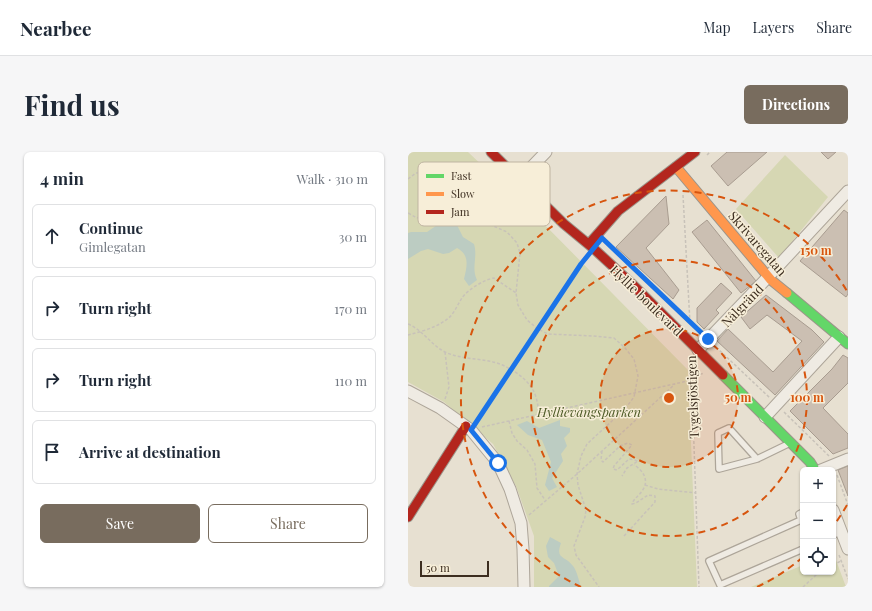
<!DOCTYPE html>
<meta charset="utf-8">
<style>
body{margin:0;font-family:"Playfair Display",serif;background:#f6f6f7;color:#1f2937}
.controls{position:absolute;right:12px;bottom:12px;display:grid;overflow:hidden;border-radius:6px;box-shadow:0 1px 3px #0004}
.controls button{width:36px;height:36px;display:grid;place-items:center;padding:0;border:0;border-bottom:1px solid #e0e1e3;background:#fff;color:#1f2937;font:20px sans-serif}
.scale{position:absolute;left:12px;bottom:10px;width:69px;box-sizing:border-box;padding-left:4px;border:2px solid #3d2e20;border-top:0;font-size:11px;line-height:14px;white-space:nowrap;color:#3d2e20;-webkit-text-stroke:3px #f7eed8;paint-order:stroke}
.stop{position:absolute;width:12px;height:12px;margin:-9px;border:3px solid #1a73e8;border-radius:50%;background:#fff}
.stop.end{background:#1a73e8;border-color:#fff;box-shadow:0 1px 4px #0008}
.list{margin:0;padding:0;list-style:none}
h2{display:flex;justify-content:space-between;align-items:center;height:52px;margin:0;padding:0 16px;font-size:17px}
h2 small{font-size:13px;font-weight:400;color:#747a83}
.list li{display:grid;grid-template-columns:26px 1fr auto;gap:12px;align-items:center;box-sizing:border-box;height:64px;margin:0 8px 8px;padding:0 8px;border:1px solid #e0e1e3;border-radius:6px}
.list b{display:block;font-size:15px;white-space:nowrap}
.list p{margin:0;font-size:13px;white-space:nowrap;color:#747a83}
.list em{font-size:13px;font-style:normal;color:#747a83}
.actions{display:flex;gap:8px;padding:12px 16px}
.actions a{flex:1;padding:9px 0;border:1px solid #786c5e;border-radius:6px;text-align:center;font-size:14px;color:#786c5e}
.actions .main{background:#786c5e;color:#fff}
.icon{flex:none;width:22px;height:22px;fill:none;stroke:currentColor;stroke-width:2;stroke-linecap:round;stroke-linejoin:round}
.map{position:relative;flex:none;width:440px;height:435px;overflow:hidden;border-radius:6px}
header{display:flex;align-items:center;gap:24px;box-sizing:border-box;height:56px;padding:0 20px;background:#fff;border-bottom:1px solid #e0e1e3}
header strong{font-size:19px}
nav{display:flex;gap:22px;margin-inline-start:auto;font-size:14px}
.intro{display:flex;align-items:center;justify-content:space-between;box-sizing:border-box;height:96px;padding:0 24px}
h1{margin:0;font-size:28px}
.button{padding:10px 18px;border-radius:6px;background:#786c5e;color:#fff;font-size:14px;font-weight:700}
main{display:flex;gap:24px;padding:0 24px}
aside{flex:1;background:#fff;border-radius:6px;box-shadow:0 1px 3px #0004}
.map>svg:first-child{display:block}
</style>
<header>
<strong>Nearbee</strong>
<nav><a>Map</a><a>Layers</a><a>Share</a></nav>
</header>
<div class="intro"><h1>Find us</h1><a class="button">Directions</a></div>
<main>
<aside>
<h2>4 min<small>Walk · 310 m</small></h2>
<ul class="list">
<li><svg class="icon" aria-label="ahead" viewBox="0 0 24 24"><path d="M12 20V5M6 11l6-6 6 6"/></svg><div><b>Continue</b><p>Gimlegatan</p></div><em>30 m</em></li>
<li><svg class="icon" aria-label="right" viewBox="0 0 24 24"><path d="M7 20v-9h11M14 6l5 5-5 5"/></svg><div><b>Turn right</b></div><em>170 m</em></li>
<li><svg class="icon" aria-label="right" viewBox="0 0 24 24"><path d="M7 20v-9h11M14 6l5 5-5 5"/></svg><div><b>Turn right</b></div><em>110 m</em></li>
<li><svg class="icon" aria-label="arrive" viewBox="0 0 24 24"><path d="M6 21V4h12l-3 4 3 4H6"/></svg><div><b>Arrive at destination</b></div></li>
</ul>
<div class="actions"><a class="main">Save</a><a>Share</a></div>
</aside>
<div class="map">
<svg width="440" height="435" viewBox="0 0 440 435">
<rect width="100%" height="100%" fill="#e7e0d1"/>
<path fill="#d6d7b3" d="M0,0H60L131,67L280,218L289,435H126V384L108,334L85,292L36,250L0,230Z
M377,3L420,45L371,106L328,57Z
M425,400L438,435H343L395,413V420H425Z"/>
<path fill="#bcccc2" d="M41,65L46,67L55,85L66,92C70,105 63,116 69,128L61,134L56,127C59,114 62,103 49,96L41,101L35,102L20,97L13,99L0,107V81L3,80H19Z
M152,268V274L162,276V280L156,286L159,294L153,302L155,309L144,326L149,335L141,339L137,333L143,310L134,288L120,283L109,273L119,269L131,276Z
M142,385L153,391C147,408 157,403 165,414C169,419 171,429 173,435H141V434L151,424L146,411L140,405L138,394Z"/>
<path fill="#cbbfb2" stroke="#a89c90" d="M319,0H359L320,34L303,14Z
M413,0H428L420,7Z
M258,44L261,72L238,96L271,138L265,147L208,95Z
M436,58L440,61V142L438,145L392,109Z
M299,68L348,129L333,141L284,80Z
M313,131L324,141L308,158L311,161L296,177L289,170V156Z
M358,143L404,178L416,190L367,243L309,189L320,177L365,220L394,189L359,163L342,177L333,165Z
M435,203L440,206V231L415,256L440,282V296L425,302L382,259L424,217Z
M440,314V344L430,318Z"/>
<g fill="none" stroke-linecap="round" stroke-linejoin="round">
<g stroke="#ada599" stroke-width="8">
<path id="lane" d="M349,307L311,317L310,281L321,276L349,307L380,292
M395,360L391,362L393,368L301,409L312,433L395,397
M425,383L433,380"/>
</g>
<g stroke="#ada599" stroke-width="13">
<path id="street" d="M111,28L138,0
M290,198L360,125L440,39
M0,239L32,256L63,278L90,311L102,337L113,371L115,397L116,435
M357,265L431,185
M413,318L440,307
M425,358L440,397"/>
</g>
<g stroke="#9c958a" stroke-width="11">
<path id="fast" d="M379,141L440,192
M315,223L402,310L407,318"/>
</g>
<g stroke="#9c958a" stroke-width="11">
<path id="slow" d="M268,15L363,128L379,141"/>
</g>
<g stroke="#9c958a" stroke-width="11">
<path id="jam" d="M83,0L156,72L185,96L223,131L315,223
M181,92L210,59L287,0
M0,365L58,274"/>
</g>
<path stroke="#c8c2b9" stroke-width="1.5" stroke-dasharray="3 2" stroke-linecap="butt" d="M299,3L302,0
M0,27L8,21L19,20L28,22L50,50L74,69L99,80L109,91L112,101L108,141L110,153L119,168L130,177L140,182L185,184L206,186L217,196L226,207L230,224L226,245L217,257L179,292L173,304L169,322L170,333L178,358L177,365L166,394L168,403L191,435
M275,43L282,171
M62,60L68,56L75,55L79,58L85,66C98,69 106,55 115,48
M0,61C25,76 28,62 44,44
M259,148L294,181
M0,172C15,178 23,193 37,200C52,207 69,206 85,210C99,213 118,225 125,238C129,245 130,254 131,262
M0,183C12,180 27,176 38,168C46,163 49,153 54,146C59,138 77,127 86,126L108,141
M308,195L362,246
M283,209L291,435
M37,247L41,235L37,200
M376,260L422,305
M69,268L177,107
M101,269L104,281L109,289L119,298L127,312L129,336L137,348
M74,275L284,228L290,223L296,221
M194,299L193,308L195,310L212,294L220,291L224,293L206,314L205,317L209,318L221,307L227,308L230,309L219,316L214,324
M429,323L440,353
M237,333L250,337L288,341
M121,363L169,322L267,232
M216,384L247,350V344L240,343L228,351L224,352C226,346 231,344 234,339C242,329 235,318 226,313
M431,403L440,427
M425,413L433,409
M395,435L408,423L413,420"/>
<use href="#lane" stroke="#efebe3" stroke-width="5.5"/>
<use href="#street" stroke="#efebe3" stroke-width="11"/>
<use href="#fast" stroke="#63d668" stroke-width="9"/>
<use href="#slow" stroke="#ff974d" stroke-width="9"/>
<use href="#jam" stroke="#b3261e" stroke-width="9"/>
</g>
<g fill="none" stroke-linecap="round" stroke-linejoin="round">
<path stroke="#1a73e8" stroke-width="5" d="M90,311L63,278L173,112L194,86L300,187"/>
</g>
<circle cx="261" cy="246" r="69" fill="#d7550e" fill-opacity=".12"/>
<g fill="none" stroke="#d7550e" stroke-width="2" stroke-dasharray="7 5">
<circle cx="261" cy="246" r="69"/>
<circle cx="261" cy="246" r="138"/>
<path d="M439 353A208 208 0 0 1 426 373M395 405A208 208 0 0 1 349 435M173 435A208 208 0 1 1 439 139"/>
</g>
<g text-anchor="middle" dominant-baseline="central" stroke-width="3" stroke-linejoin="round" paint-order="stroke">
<g font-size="13" fill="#3d2e20" stroke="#f7eed8">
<text transform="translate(350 91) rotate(49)">Skrivaregatan</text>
<text transform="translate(239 148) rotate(44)">Hyllie boulevard</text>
<text transform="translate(334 153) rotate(-46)">Nålgränd</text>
<text transform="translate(284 245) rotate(-92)">Tygelsjöstigen</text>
</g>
<g font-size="13" font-style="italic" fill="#4d5a26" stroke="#f7eed8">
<text x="181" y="259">Hyllievångsparken</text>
</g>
</g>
<rect x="10" y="10" width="132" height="64" rx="6" fill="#f7eed8" stroke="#bfb4a1" stroke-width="1"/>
<rect x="18" y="22" width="18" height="4" fill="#63d668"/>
<rect x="18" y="40" width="18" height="4" fill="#ff974d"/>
<rect x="18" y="58" width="18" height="4" fill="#b3261e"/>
<g font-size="11" fill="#3d2e20">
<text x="43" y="28">Fast</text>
<text x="43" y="46">Slow</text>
<text x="43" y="64">Jam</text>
</g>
<circle cx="261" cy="246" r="6" fill="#d7550e" stroke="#f7eed8" stroke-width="2"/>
<g font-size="12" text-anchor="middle" font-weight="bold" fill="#d7550e" stroke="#f7eed8" stroke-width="3" stroke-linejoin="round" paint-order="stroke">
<text x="408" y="103">150 m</text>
<text x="330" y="250">50 m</text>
<text x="399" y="250">100 m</text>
</g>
</svg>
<div class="controls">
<button>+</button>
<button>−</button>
<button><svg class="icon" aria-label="locate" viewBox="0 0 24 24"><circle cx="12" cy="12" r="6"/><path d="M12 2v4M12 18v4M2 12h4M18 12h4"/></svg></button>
</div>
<div class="scale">50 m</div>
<div class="stop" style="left:90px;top:311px"></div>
<div class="stop end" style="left:300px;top:187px"></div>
</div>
</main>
